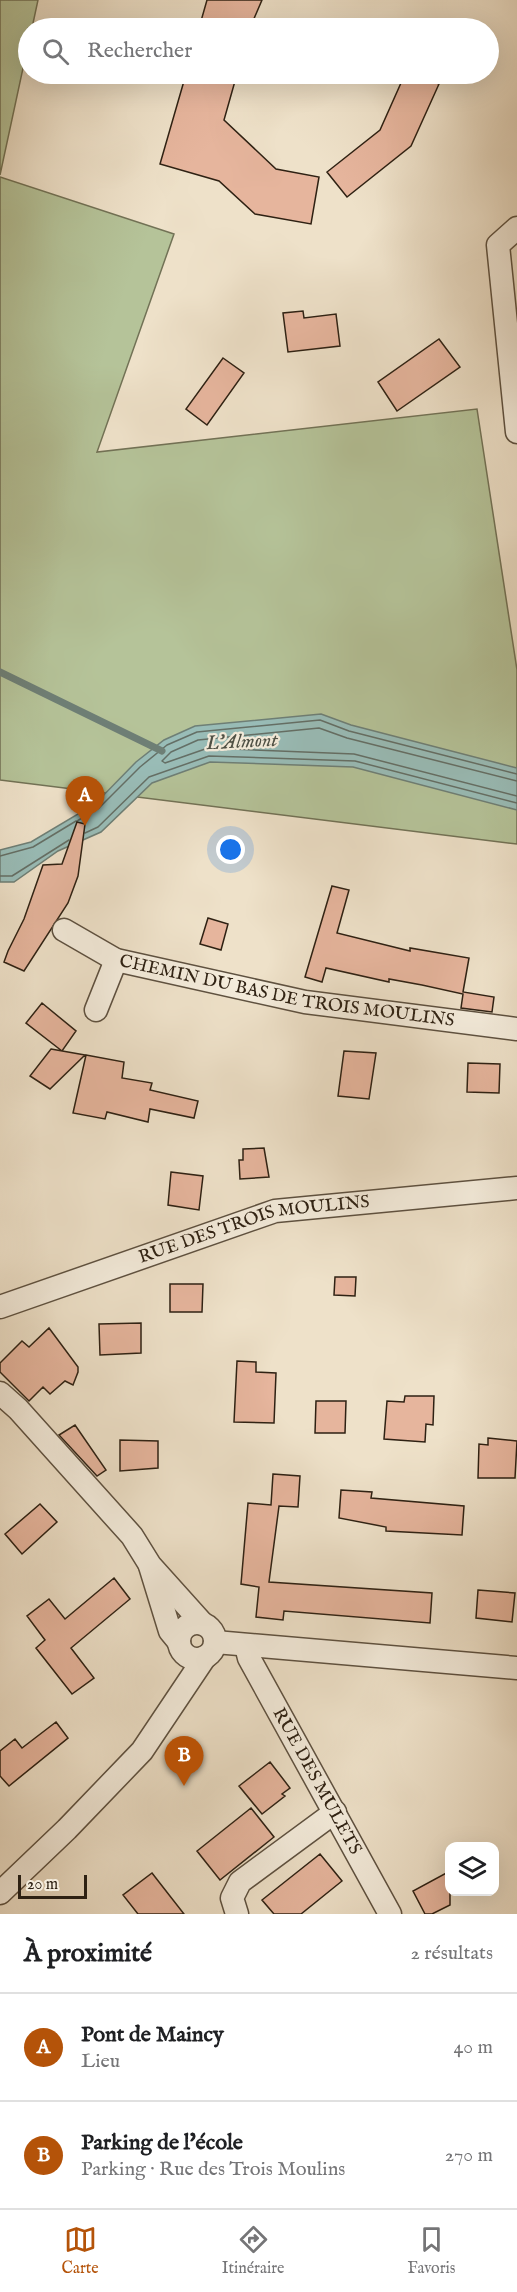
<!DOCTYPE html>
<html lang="fr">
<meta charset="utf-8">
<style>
body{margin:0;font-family:"IM FELL English",serif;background:#f6f6f6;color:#202124}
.controls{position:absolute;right:18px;bottom:18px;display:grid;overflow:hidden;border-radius:12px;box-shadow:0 6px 24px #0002}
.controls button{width:54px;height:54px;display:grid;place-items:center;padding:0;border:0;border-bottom:2px solid #e0e0e0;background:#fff;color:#202124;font:30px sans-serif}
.scale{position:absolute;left:18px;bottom:15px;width:69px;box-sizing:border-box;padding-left:6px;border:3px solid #2e2113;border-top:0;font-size:16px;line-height:21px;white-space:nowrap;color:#2e2113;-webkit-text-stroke:4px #f4ecdc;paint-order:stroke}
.you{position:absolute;left:231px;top:850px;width:21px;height:21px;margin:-15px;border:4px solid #fff;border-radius:50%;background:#1a73e8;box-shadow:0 0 0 9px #1a73e833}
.badge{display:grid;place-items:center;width:39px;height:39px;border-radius:50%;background:#b45309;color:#fff;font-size:20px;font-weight:700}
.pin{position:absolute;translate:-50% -50px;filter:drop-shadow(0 2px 3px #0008)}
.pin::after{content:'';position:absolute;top:32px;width:21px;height:18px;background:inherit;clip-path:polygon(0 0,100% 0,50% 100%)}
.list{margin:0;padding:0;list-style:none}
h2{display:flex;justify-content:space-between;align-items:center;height:78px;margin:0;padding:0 24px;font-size:26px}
h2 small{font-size:20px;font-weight:400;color:#757577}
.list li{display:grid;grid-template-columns:39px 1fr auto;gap:18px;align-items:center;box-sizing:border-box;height:108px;padding:0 24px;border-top:2px solid #e0e0e0}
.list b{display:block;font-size:22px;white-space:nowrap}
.list p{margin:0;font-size:20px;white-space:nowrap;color:#757577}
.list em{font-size:20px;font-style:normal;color:#757577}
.icon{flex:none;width:33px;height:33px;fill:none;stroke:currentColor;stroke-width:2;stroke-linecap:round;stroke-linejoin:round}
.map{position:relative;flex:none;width:517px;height:1914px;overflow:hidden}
.search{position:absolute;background:#fff;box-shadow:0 6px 24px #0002;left:18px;right:18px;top:18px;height:66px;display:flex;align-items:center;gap:15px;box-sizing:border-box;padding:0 21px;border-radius:33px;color:#757577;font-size:22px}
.sheet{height:294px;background:#fff}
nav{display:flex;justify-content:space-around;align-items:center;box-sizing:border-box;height:84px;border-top:2px solid #e0e0e0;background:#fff;font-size:16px;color:#757577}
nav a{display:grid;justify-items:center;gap:3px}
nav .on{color:#b45309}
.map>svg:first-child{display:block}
</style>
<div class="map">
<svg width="517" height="1914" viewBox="0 0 517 1914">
<rect width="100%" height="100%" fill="#eee1c9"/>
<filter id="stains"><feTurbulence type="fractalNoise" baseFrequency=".00333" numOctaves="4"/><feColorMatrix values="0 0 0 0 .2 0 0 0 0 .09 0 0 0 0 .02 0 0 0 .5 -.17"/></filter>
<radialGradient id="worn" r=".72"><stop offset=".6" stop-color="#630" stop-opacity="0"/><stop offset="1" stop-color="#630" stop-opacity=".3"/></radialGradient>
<path fill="#b5c399" stroke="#727256" stroke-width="1.5" d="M0,0H38L32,28H28V45L0,175Z
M0,177L174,234L97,452L477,409L517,670V844L0,780Z"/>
<path fill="#99bdb8" stroke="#6e7f76" stroke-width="1.5" d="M321,714L351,725L517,768V810L353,767L210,762L152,783L101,832L58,851L14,882H0V850L31,842L95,804L136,762L164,740L195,726Z"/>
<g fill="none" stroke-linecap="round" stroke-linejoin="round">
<path stroke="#646f66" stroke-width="1.5" d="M517,781L347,738L319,728L198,740L171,752L162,761L165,763L208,748L354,754L517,796
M77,821L99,808L140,767L167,745L197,732L320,720L349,731L517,774
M85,833L98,827L149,777L209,756L355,761L517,803
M0,856L33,847L76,821
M0,876H12L69,840"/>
<path stroke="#6e7f76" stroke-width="7" d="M0,672L162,751"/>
</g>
<path fill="#e6b59d" stroke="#2e2113" stroke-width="1.5" d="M207,0H262L250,28H199Z
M186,74H237L224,120L276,169L319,177L311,224L255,214L219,181L160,164Z
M405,74H415L439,84L411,146L347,197L327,172L380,130Z
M303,311L304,318L336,314L340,346L288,352L283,313Z
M439,339L460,367L397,411L378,382Z
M223,358L244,373L207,425L186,409Z
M77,822L85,824L78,876L68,903L24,971L4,962L8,951L24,919L43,865L62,864Z
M332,886L349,890L337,933L410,951V948L469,958L463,992L494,997L492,1012L461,1008L463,994L422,985L389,979V982L326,968L322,982L305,977Z
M208,918L228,924L221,950L200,944Z
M42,1003L76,1031L62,1051L26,1023Z
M51,1049L85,1055L50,1089L30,1076Z
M344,1051L376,1053L369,1099L338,1096Z
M86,1055L124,1062L122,1078L152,1083L150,1090L198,1101L194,1118L150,1109L148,1122L107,1112L105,1119L73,1113Z
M468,1063L500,1064L499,1093L467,1092Z
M264,1148L269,1177L240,1179L239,1160H243V1149Z
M171,1172L203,1176L199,1210L168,1205Z
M335,1277H356L355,1296L334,1295Z
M170,1284H203L202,1312H170Z
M141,1323V1353L100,1355L99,1324Z
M49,1328L78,1367V1372L73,1385L65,1381L50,1394L43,1387L29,1401L0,1372V1363L22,1341L29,1347Z
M237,1361L256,1362V1372L276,1373L274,1423L234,1422Z
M405,1396H434L433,1425L426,1424L425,1442L384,1439L387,1401L404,1402Z
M316,1401H346L345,1433H315Z
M75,1425L106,1470L97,1476L59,1435Z
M488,1438L517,1441L515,1478H478L479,1444L488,1445Z
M120,1440L158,1441V1468L120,1471Z
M273,1474L300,1476L298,1507L279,1506L269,1582L432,1593L430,1623L284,1611L283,1620L256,1617L259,1587L241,1584L248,1503L271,1505Z
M341,1490L372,1492L371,1498L464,1506L462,1535L386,1531V1527L339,1518Z
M40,1504L57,1522L22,1554L5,1534Z
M114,1578L130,1599L71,1648L94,1678L72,1694L36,1648L45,1640L27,1616L49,1599L65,1619Z
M478,1590L515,1593L512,1622L476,1618Z
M56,1722L68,1738L9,1786L0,1776V1751L15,1739L22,1748Z
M270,1762L290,1788L282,1794L285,1796L262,1814L239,1786Z
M251,1808L274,1837L220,1880L197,1851Z
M320,1854L342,1881L301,1914H274L262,1900Z
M450,1871V1905L432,1914H425L413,1891Z
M152,1873L159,1882L184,1914H138L123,1895Z"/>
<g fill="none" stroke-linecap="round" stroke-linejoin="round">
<g stroke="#5e5140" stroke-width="25">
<g id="street">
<path d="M517,228L498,245L517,432"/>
<path id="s1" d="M64,930L116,960L305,1002L517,1029"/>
<path d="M96,1010L116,960"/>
<path id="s2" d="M0,1307L275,1211L517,1188"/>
<path d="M0,1393L18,1409L132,1536L150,1565L203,1624"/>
<path d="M150,1566L170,1631L179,1642"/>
<circle cx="197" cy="1641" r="18"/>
<path d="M215,1642L517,1668"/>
<path id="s3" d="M246,1646L249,1658L390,1914"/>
<path d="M0,1893L67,1829L142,1751L205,1657"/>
<path d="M237,1914L232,1898L240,1882L335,1812"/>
</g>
</g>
<use href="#street" stroke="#f4ecdc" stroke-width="22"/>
</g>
<g text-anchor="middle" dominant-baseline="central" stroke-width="4.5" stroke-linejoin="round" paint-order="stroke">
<g font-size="18" fill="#2e2113" stroke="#f4ecdc">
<text stroke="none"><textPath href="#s1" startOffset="234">CHEMIN DU BAS DE TROIS MOULINS</textPath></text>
<text stroke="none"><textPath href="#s2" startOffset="267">RUE DES TROIS MOULINS</textPath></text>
<text stroke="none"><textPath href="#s3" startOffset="153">RUE DES MULETS</textPath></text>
</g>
<g font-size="20" font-style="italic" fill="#4e5045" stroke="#f4ecdc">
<text transform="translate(242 742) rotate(-3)">L'Almont</text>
</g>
</g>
<rect width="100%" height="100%" filter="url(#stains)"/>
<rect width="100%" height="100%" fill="url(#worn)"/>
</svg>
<div class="controls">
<button><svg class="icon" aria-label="layers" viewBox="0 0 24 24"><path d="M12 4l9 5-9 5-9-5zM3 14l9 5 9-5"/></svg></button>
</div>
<div class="scale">20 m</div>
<div class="you"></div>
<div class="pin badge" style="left:85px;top:826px">A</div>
<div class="pin badge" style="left:184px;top:1786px">B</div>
<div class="search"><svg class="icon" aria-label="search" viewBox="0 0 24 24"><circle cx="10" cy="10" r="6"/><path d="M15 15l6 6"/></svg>Rechercher</div>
</div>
<section class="sheet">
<h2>À proximité<small>2 résultats</small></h2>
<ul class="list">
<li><span class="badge">A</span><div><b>Pont de Maincy</b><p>Lieu</p></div><em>40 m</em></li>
<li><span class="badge">B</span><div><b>Parking de l'école</b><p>Parking · Rue des Trois Moulins</p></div><em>270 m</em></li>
</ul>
</section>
<nav>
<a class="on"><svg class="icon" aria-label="map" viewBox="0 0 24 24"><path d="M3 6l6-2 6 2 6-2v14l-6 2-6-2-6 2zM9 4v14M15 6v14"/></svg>Carte</a>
<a><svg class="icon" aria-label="directions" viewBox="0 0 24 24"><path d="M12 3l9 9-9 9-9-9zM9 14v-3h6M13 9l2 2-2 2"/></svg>Itinéraire</a>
<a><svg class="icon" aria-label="saved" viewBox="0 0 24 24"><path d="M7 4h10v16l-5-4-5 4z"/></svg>Favoris</a>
</nav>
